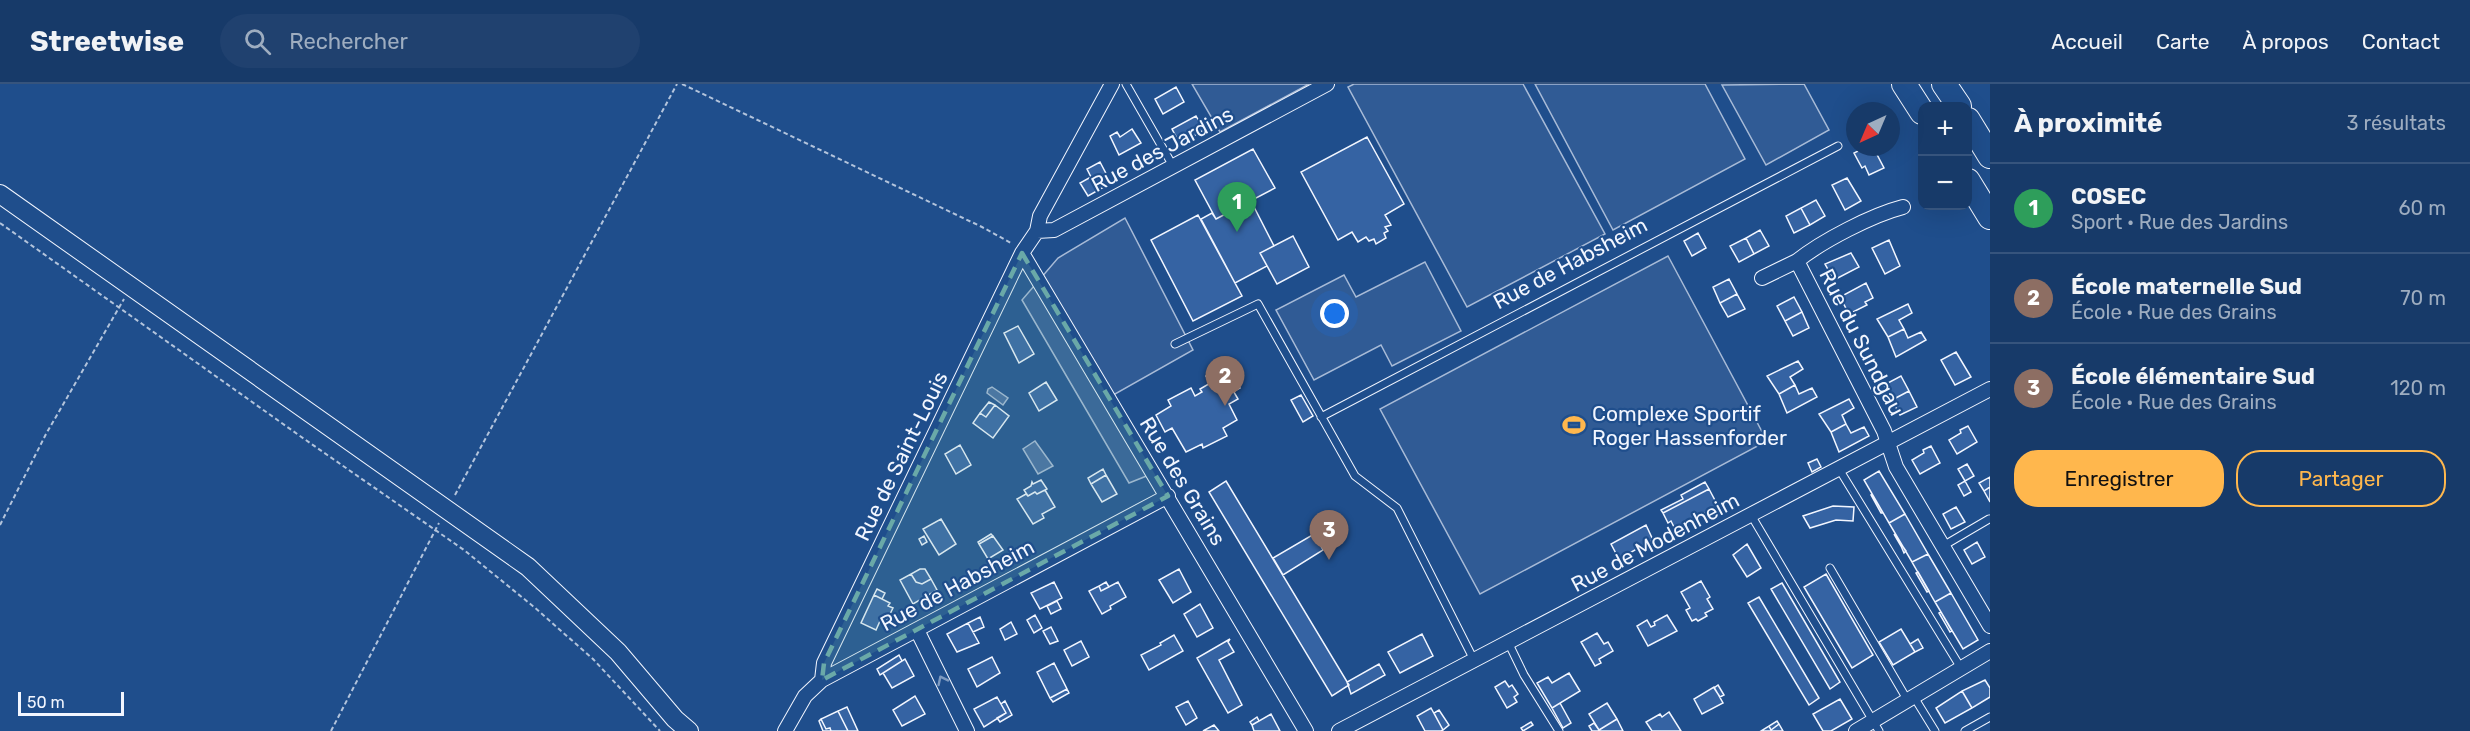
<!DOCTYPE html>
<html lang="fr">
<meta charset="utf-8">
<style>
body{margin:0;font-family:Rubik,sans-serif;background:#20416f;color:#f1f3f6}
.controls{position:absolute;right:18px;top:18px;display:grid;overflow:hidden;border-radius:12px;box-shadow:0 6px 24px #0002}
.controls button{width:54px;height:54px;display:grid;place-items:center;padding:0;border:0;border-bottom:2px solid #36547d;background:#173a69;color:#f1f3f6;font:30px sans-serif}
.compass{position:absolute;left:1846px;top:18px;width:54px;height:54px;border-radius:50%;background:#173a69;box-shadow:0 6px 24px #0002;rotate:224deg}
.scale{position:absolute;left:18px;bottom:15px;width:106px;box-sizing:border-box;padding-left:6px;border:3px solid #f2f6ff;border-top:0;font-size:16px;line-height:21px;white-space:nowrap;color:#f2f6ff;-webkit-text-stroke:4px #1f4e8c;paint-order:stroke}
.you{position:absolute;left:1335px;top:230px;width:21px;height:21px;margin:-15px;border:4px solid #fff;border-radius:50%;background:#1a73e8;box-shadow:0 0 0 9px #1a73e833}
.badge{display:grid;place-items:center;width:39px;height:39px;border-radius:50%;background:#ffb74d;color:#fff;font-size:20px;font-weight:700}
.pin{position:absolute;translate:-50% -50px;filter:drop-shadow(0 2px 3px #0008)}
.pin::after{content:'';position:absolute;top:32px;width:21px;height:18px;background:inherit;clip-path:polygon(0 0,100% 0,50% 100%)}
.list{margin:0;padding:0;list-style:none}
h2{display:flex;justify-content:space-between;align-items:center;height:78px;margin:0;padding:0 24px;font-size:26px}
h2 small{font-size:20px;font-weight:400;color:#9eadc0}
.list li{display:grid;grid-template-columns:39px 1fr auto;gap:18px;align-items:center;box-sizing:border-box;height:90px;padding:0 24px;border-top:2px solid #36547d}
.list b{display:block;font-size:22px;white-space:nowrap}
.list p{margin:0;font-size:20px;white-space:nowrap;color:#9eadc0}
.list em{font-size:20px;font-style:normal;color:#9eadc0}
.actions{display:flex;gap:12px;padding:18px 24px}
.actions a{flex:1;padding:14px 0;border:2px solid #ffb74d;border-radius:24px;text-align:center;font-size:21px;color:#ffb74d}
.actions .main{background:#ffb74d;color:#111}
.icon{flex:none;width:33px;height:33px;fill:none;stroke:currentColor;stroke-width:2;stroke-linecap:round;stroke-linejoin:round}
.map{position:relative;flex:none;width:1990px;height:647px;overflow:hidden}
header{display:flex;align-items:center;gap:36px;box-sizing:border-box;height:84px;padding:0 30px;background:#173a69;border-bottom:2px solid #36547d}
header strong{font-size:28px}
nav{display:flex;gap:33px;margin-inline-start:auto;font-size:21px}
.search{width:420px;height:54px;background:#20416f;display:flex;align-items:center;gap:15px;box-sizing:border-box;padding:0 21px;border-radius:33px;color:#9eadc0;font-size:22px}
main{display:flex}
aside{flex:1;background:#173a69}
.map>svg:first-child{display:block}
</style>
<header>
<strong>Streetwise</strong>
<div class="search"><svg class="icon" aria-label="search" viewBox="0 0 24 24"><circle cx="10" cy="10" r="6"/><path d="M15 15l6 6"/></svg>Rechercher</div>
<nav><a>Accueil</a><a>Carte</a><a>À propos</a><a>Contact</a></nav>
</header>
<main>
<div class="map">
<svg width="1990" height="647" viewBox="0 0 1990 647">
<rect width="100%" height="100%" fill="#1f4e8c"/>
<path fill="#305b95" stroke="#a8bbd7" stroke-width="1.5" d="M1192,0H1309L1220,48Z
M1354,0H1523L1605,150L1467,223L1348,3Z
M1535,0H1705L1745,75L1613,146Z
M1804,0L1829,46L1766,81L1722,1Z
M1125,134L1193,266L1106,315L1149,391L1129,399L1022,216L1058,174Z
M1668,172L1767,357L1480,510L1380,325Z
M1425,178L1461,247L1392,282L1381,261L1314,296L1276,226L1344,191L1356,213Z"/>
<path fill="#446ba0" stroke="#a8bbd7" stroke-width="1.5" d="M992,303L1008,314L1003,321L987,309L988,305Z
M1035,357L1053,382L1038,390L1023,365Z"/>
<path fill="#3563a3" stroke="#f2f6ff" stroke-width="1.5" d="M1176,3L1184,18L1163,30L1155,15Z
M1196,32L1204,46L1180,60L1172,45Z
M1132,45L1141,59L1119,71L1110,52L1117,48L1120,53Z
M1367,53L1404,120L1385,131L1391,141L1385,143L1388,147L1384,149L1386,154L1376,160L1374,155L1369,157L1366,153L1358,158L1352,148L1338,156L1301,88Z
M1866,63H1873L1884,84L1869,91L1865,82L1862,84L1854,69Z
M1253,65L1275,104L1216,135L1195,96Z
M1100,78L1111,99L1088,112L1080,99L1091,93L1087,85Z
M1847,94L1861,117L1845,126L1832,101Z
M1816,116L1825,132L1810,141L1801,124Z
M1251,117L1274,162L1260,169L1267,182L1235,199L1201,135L1212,129L1216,135Z
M1801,124L1810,141L1794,149L1786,132Z
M1198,131L1242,212L1193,237L1151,156Z
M1760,146L1769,162L1754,170L1746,154Z
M1698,149L1706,164L1692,172L1684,157Z
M1293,152L1309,183L1277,200L1260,169Z
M1746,154L1754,170L1739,178L1730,162Z
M1889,156L1900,182L1885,190L1872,164Z
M1851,169L1859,183L1834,196L1825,180Z
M1729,195L1737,210L1720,219L1713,203Z
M1866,199L1873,214L1865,218L1867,221L1849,230L1840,213Z
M1737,210L1745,225L1728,233L1720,219Z
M1794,213L1802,228L1785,237L1777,222Z
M1908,220L1912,229L1899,236L1904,245L1888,253L1877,235Z
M1802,228L1809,244L1793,252L1785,237Z
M1018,242L1034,270L1019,279L1004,249Z
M1904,245L1908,254L1921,248L1926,256L1896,273L1888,253Z
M1956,268L1971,293L1955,301L1941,276Z
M1798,277L1803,285L1790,293L1795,301L1779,310L1767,292Z
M1227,281L1240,304L1233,308L1224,291L1210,299L1206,292Z
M1224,291L1238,315L1229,320L1237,336L1223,344L1227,352L1203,364L1202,360L1186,368L1172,344L1165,348L1156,331L1171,322L1168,316L1191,304L1195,312L1202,308L1200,305Z
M1901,292L1909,307L1892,316L1884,301Z
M1046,298L1057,316L1039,327L1029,309Z
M1795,301L1799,310L1812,304L1817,313L1787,329L1779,310Z
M1909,307L1917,323L1900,331L1892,316Z
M1301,311L1313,332L1303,338L1291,316Z
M1849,315L1854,324L1842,331L1846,340L1831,348L1819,330Z
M989,318L995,321L986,333L980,329Z
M995,321L1009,332L993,354L973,339L980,329L986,333Z
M1846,340L1851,349L1864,343L1869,352L1839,368L1831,348Z
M1968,342L1977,358L1957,370L1949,356L1961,349L1960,346Z
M960,361L971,381L956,390L945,370Z
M1931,362L1940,379L1920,390L1912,376L1924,369L1923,366Z
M1817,375L1821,383L1812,388L1808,379Z
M1967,380L1974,392L1965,397L1958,385Z
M1103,385L1106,391L1091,400L1088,394Z
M1879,387L1905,430L1889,439L1864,396Z
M1106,391L1117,410L1102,418L1091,400Z
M1990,393V403L1984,407L1979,399Z
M1041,396L1047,405L1037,410L1035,408L1028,412L1024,406L1031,402L1032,398L1033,400Z
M1226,397L1349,601L1332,612L1209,408Z
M1965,397L1971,408L1964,412L1958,401Z
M1705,398L1709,405L1663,429L1661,426L1683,415L1681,411Z
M1990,403V418L1984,407Z
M1709,405L1718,422L1675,445L1671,437L1668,439L1663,429Z
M1045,406L1055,423L1042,430L1044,434L1033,440L1017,415L1026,410L1028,412L1035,408L1037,410Z
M1872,410L1883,429H1881L1871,411Z
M1833,422L1854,423L1853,437L1836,436L1810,444L1803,432Z
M1956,423L1965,438L1951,445L1943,430Z
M1905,430L1928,470L1912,478L1889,439Z
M941,435L956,460L939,471L923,445Z
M1646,441L1653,456L1619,475L1611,460Z
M991,450L993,452L979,460L978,458Z
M1314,450L1323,466L1283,491L1273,474Z
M1894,450L1906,467L1904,469L1901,462Z
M924,452L927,458L922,461L919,455Z
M993,452L1003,466L988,475L979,460Z
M1977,458L1985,473L1972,480L1964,466Z
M1747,460L1761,484L1747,493L1733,471Z
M1928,470L1951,509L1935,518L1912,478Z
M920,485H925L931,495L922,500L916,498L911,490Z
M1179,485L1191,508L1173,519L1159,496Z
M1918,488L1929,507L1927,508L1916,489Z
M911,490L916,498L922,500L931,495L937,506L913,520L900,496Z
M1826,490L1873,571L1852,584L1804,503Z
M1701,497L1710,513L1707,515L1713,525L1705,529L1707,532L1698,537L1696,535L1692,537L1686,526L1690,524L1681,508Z
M1054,498L1062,514L1040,525L1031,509Z
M1106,498L1109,503L1101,507L1099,502Z
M1118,498L1126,513L1110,522L1111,525L1102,530L1089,507L1099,502L1101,507Z
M1782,499L1840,598L1830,605L1771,505Z
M877,505L885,509L882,515L874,511Z
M1951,509L1978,556L1963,565L1935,518Z
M874,511L890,519L888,522L893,524L885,540L880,537L876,546L861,539Z
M1759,513L1819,614L1809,621L1748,519Z
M1057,517L1061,525L1051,530L1047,522Z
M1200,520L1213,544L1197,553L1184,530Z
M1941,528L1952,547L1950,548L1946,541L1939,529Z
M1035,531L1042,544L1034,549L1027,536Z
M1667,531L1677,547L1648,562L1637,542L1647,536L1651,543L1655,541L1654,538Z
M980,533L984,543L973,548L968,539Z
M1011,538L1017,550L1005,556L1000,545Z
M968,539L979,559L957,568L947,550Z
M1051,543L1058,557L1050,560L1043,547Z
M1901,545L1915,568L1893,581L1879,558Z
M1597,549L1604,560L1608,558L1613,567L1599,575L1601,579L1595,582L1581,558Z
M1422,550L1433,572L1400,589L1388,568Z
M1174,551L1183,567L1149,586L1141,571L1161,561L1160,559Z
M1230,555L1228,558L1234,568L1219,576L1242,621L1228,629L1197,574Z
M1918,555L1923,564L1915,568L1910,560Z
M1081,557L1089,573L1072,582L1064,566Z
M899,571L902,577L880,591L877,585Z
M992,573L1000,589L977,603L968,585Z
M905,575L914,592L892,604L883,589Z
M1054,579L1067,605L1050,614L1037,588Z
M1379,580L1385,591L1351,610L1347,598Z
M1569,589L1580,607L1552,624L1537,599L1548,593L1552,599Z
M1985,596L1990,604V613L1972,624L1962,607Z
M1505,597L1509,603L1512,601L1518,610L1514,613L1517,618L1507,624L1495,603Z
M1718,601L1724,611L1720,613L1714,604Z
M1714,603L1723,619L1702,630L1694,615Z
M1067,605L1069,609L1053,618L1050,614Z
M1962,607L1972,624L1945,639L1936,624Z
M915,612L925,630L902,642L893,626Z
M997,613L1006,629L984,643L974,625Z
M1840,615L1852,635L1831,647H1823L1813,630Z
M1005,617L1012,631L1000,638L997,634L1006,629L1001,620Z
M1188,617L1197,634L1186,641L1176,623Z
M1560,619L1571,639L1563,644L1552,624Z
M1607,619L1617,635L1599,646L1589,630Z
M847,623L858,647H848L838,627Z
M1431,624L1443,646L1441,647H1425L1417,632Z
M1439,626L1449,641L1443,646L1434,629Z
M838,627L848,647H831L830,644L826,645L821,635Z
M1669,628L1681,647H1652L1646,638L1660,630L1662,633Z
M1271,630L1280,647H1254L1252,641Z
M1257,633L1259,637L1252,641L1250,638Z
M821,635L826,645L830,644L831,647H823L819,637Z
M1617,635L1623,647H1599V646Z
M1777,637L1779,640L1771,646L1769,642Z
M1531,638L1533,641L1523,647L1521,644Z
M1594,639L1599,646L1598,647H1592L1589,642Z
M1779,640L1783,647H1761L1769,642L1771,646Z
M1214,641L1219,647H1203Z"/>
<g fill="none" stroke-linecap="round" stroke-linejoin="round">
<g stroke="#f2f6ff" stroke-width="9">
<path id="lane" d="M1126,0L1173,82
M1175,260L1258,220L1355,392L1397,424L1474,576
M1321,333L1838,62
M1839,385L1961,584
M1751,431L1879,647
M1943,462L1989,435
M1830,484L1908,617
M1508,558L1524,591L1559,647
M1914,613L1935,647
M1965,647L1990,633"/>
</g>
<g stroke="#f2f6ff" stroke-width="16">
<path id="street" d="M1037,147L1040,132L1112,0
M1022,169L1306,647
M1797,177C1822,157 1872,131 1903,123
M1762,194L1797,177L1884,347L1896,383L1990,542
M917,546L967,647
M822,596L824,579L1022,169L1037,147L1054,146L1327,0
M785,647L805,612L822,596L1168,412
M1339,647L1990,305
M1856,647L1990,567"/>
</g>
<g stroke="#f2f6ff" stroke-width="20">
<path id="secondary" d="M0,110L528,483L618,568L675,635L689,647"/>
</g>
<g stroke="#f2f6ff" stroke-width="26">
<path id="highway" d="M1904,0L1922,28
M1944,0L1959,22
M1968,36L1990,72
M1968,97L1990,133"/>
</g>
<path stroke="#b3c4dc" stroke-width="2" stroke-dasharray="4.5 3" stroke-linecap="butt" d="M682,0L982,143L1011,159
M0,139L300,352L464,466L534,523L593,575L660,647
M455,411L677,0
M0,441L46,350L124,215
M331,647L439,439"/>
<use href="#lane" stroke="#1f4e8c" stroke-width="7"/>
<use href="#street" stroke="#1f4e8c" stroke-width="14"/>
<use href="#secondary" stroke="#1f4e8c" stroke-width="18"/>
<use href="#highway" stroke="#1f4e8c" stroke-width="24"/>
</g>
<defs><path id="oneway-chevron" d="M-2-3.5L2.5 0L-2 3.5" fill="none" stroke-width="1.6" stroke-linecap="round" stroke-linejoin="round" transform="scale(1.5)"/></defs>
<use stroke="#7e9ac0" href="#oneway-chevron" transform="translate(942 596) rotate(-116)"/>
<path fill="#6aa9a8" fill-opacity="0.2" stroke="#6aa9a8" stroke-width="4.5" stroke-dasharray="12 8" stroke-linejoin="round" d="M1022,169L1168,412L822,596L824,579Z"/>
<defs>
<g id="stadium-bare" transform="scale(1.8)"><path d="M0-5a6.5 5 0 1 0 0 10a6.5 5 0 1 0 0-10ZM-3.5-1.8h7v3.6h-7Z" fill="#ffb74d" stroke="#1f4e8c" stroke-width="2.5" paint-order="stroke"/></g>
</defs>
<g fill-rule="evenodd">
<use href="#stadium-bare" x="1574" y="341"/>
</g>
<g text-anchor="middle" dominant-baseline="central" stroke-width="4.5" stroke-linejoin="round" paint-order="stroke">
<g font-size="21" fill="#f2f6ff" stroke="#1f4e8c">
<text transform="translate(1162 65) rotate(-28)">Rue des Jardins</text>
<text transform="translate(1570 179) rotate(-28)">Rue de Habsheim</text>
<text transform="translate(1862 258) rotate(63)">Rue du Sundgau</text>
<text transform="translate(901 372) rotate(-64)">Rue de Saint-Louis</text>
<text transform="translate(1183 397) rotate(59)">Rue des Grains</text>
<text transform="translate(1655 458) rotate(-28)">Rue de Modenheim</text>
<text transform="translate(957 501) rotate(-28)">Rue de Habsheim</text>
</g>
<g font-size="21" fill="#f2f6ff" stroke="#1f4e8c" text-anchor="start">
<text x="1592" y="329">Complexe Sportif<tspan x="1592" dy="24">Roger Hassenforder</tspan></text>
</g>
</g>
</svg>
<div class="controls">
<button>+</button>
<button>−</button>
</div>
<svg class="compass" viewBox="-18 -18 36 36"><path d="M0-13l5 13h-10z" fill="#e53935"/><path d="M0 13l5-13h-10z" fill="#9eadc0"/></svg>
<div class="scale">50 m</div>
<div class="you"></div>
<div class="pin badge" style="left:1237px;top:148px;background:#2e9e5b">1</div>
<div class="pin badge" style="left:1225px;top:322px;background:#8d6e63">2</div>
<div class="pin badge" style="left:1329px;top:476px;background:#8d6e63">3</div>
</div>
<aside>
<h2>À proximité<small>3 résultats</small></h2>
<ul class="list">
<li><span class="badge" style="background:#2e9e5b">1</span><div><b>COSEC</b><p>Sport · Rue des Jardins</p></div><em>60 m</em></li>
<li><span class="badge" style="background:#8d6e63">2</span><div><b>École maternelle Sud</b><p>École · Rue des Grains</p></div><em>70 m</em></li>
<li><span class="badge" style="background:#8d6e63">3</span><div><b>École élémentaire Sud</b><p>École · Rue des Grains</p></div><em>120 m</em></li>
</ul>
<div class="actions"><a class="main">Enregistrer</a><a>Partager</a></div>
</aside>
</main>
